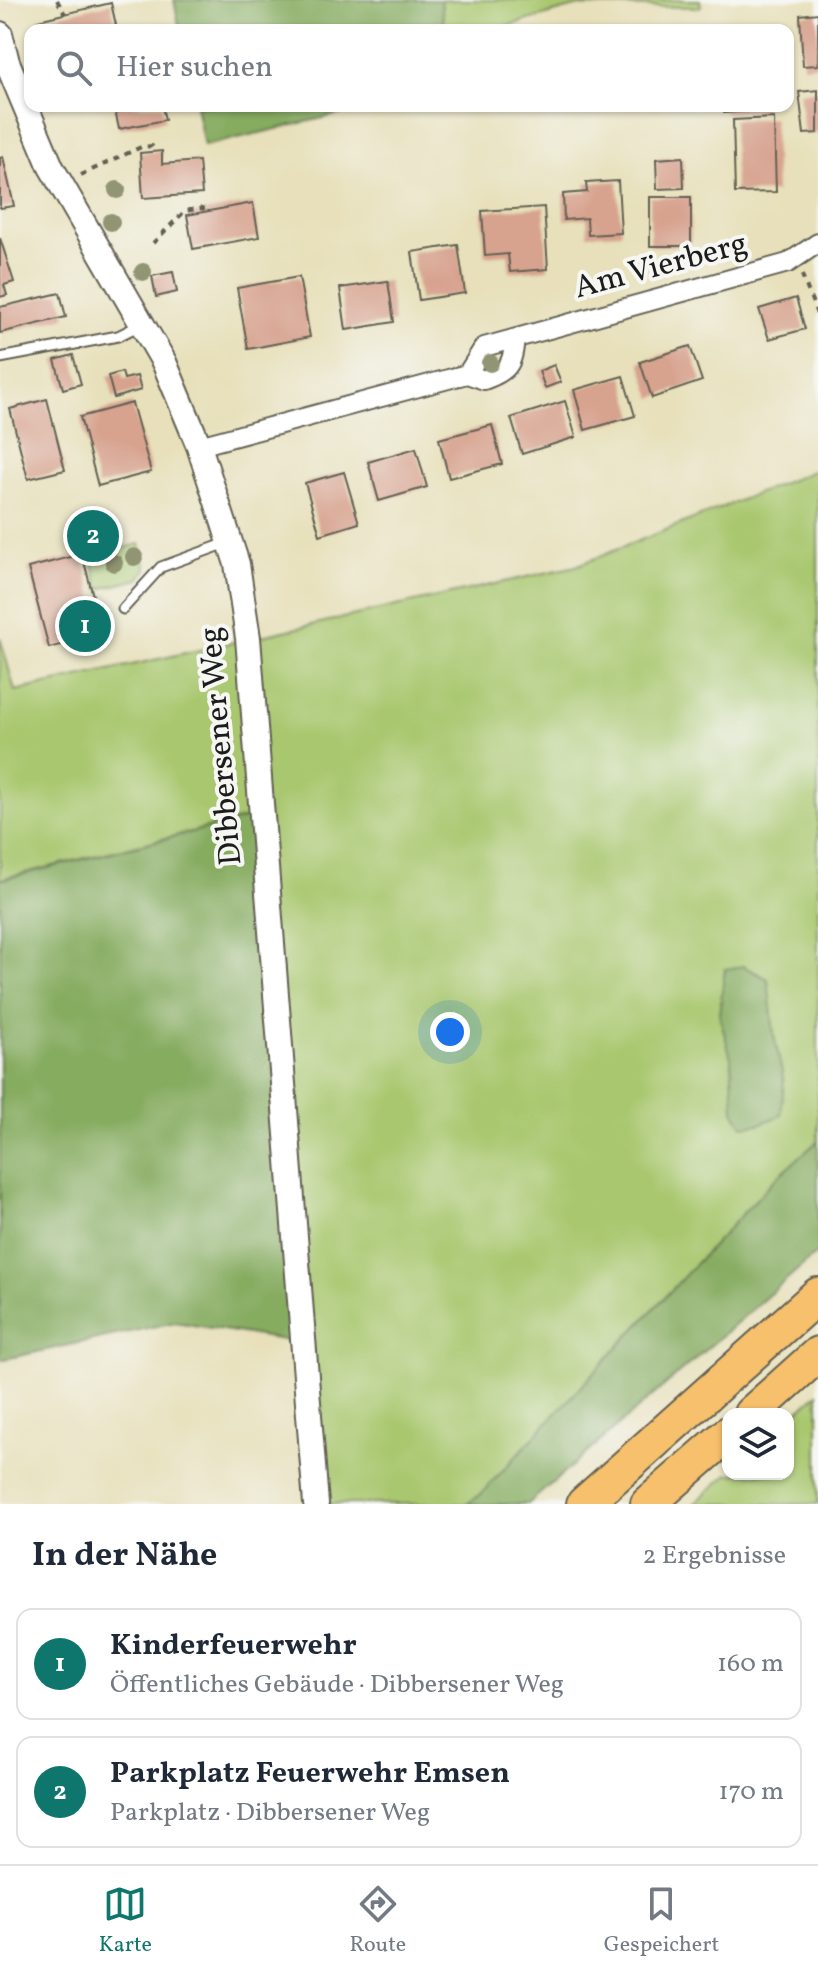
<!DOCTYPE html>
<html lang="de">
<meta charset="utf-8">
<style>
body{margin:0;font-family:Vollkorn,serif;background:#f2f2f3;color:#1f2937}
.controls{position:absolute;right:24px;bottom:24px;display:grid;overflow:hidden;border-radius:16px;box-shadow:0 2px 6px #0004}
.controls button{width:72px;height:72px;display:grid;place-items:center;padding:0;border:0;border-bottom:2px solid #e0e1e3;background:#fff;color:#1f2937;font:40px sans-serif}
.you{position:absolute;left:450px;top:1032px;width:28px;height:28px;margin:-20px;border:6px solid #fff;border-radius:50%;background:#1a73e8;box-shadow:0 0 0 12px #1a73e833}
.badge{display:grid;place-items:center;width:52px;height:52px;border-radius:50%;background:#0f766e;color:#fff;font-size:26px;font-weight:700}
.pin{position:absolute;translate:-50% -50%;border:4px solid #fff;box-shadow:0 2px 8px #0006}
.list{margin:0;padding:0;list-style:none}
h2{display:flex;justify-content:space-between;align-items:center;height:104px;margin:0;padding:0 32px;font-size:34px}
h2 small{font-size:26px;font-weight:400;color:#747a83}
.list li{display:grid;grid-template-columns:52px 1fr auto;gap:24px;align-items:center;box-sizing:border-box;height:112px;margin:0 16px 16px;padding:0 16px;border:2px solid #e0e1e3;border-radius:16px}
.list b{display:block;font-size:30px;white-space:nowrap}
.list p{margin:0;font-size:26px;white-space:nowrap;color:#747a83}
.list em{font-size:26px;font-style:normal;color:#747a83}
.icon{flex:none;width:44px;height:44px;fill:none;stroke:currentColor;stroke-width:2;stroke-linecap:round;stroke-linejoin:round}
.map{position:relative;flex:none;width:818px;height:1504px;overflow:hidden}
.search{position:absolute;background:#fff;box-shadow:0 2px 6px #0004;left:24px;right:24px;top:24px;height:88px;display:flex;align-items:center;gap:20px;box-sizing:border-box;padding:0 28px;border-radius:16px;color:#747a83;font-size:30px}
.sheet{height:360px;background:#fff}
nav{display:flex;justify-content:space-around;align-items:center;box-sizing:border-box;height:112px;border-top:2px solid #e0e1e3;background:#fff;font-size:22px;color:#747a83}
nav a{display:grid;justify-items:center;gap:4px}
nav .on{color:#0f766e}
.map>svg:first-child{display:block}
</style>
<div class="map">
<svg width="818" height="1504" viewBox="0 0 818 1504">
<rect width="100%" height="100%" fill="#f6f6f2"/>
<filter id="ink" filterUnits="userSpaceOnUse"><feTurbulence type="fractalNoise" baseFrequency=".0125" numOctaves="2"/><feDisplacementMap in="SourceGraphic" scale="16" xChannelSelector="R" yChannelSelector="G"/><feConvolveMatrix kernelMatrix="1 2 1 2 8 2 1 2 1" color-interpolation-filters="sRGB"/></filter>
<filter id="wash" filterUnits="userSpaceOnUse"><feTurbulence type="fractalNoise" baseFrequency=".006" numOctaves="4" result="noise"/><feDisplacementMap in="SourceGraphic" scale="32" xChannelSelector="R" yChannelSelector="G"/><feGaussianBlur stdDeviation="1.8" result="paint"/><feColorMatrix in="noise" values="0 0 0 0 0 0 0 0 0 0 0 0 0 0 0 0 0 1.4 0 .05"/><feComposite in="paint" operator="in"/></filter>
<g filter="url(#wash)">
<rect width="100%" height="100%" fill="#e7e0ba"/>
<path fill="#a9c76e" stroke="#627245" stroke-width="2" d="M441,0H700L701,7L579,6L492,30H444Z
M818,469V1141L775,1179L480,1495L467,1504H327L259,815L0,879V637L15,691L576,566Z
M140,544L147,569L139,579L99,589L91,556Z
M818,1393V1504H694L728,1474H788V1420Z"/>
<path fill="#86ac61" stroke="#51643e" stroke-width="2" d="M174,0H441L444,30H180Z
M196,106H374L204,146Z
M260,815L302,1343L175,1322L0,1360V880Z
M743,966L768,979L774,1035L784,1082L781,1115L760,1124L743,1126L734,1111L731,1058L719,1014L725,969Z
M818,1141V1252L528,1504H467L480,1495L775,1179Z"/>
<g id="blocks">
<path fill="#d7a28e" d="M111,3L116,25L94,30H40L38,20Z
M818,13V65L803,66L800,15Z
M818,90V133L804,134L799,92Z
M114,106H162L165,120L119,129Z
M723,106H763V110L724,113Z
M774,118L776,192L735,193L733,120Z
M162,151V164L199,161L202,194L143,198L140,153Z
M3,157L14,206L0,208V158Z
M683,157L684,188L657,189L656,159Z
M618,181L621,233L588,235L587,218L564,220L563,194L587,192L586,183Z
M650,197H691V246H650Z
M253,203L259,237L193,249L187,215Z
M544,207L548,269L510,272L508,254L485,256L482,211Z
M0,238L14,282L4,285L7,295L0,297Z
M458,245L465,293L419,300L412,252Z
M173,272L177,292L156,297L152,276Z
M299,277L310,337L248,349L237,288Z
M388,281L394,322L346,330L340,288Z
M60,293L66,317L0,333V307Z
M796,298L805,329L769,339L759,309Z
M690,346L702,381L652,398L640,362Z
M73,355L81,384L63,389L55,360Z
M554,365L561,382L545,388L539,371Z
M122,372L124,379L137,376L141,390L114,398L108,376Z
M623,376L635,416L585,430L574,390Z
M47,399L65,470L28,479L10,409Z
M565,401L576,437L522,454L511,418Z
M132,403L151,472L98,486L80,417Z
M492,425L502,464L449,478L439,439Z
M416,448L427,487L379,501L368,462Z
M344,472L359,523L320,535L305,483Z
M82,554L103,634L49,648L28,568Z"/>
</g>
</g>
<g filter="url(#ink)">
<use href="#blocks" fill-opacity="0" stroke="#636153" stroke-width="2"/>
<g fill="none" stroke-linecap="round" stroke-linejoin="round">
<g stroke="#636153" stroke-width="13">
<path id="service" d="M0,358L118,336L140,325
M123,609L161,567L227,543"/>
</g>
<g stroke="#636153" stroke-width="22">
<path id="minor" d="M467,374L484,347L788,263L818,243
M199,446L467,374L484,380C509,370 512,366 515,339"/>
</g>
<g stroke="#636153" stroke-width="28">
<path id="tertiary" d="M0,34L7,62L51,167L164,362L199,446L237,564L248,638L316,1504"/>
</g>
<g stroke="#636153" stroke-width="38">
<path id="motorway" d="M751,1414L818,1354
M584,1504L818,1295
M648,1504L728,1434"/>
</g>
<path stroke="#636153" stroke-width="4" stroke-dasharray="6 6" stroke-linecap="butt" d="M57,0L65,14
M81,175L141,147L152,146L153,152
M153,243L185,211L203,208V212
M802,275L818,317"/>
<use href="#service" stroke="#fff" stroke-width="9"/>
<use href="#minor" stroke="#fff" stroke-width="18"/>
<use href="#tertiary" stroke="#fff" stroke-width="24"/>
<use href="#motorway" stroke="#f7c06c" stroke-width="34"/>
</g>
<g fill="#929573">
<circle cx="117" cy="190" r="9"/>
<circle cx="111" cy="222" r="9"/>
<circle cx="143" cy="272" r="9"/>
<circle cx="490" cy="363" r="9"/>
<circle cx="134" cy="557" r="9"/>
<circle cx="114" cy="563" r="9"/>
</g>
</g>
<g text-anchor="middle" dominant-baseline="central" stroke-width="8" stroke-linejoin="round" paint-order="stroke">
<g font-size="32" fill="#1c1c1c" stroke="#f6f6f2">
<text transform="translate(661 267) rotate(-15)">Am Vierberg</text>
<text transform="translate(222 746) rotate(-95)">Dibbersener Weg</text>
</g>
</g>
</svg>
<div class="controls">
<button><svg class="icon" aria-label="layers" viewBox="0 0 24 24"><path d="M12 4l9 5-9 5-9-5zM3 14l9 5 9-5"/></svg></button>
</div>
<div class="you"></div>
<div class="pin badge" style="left:85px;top:626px">1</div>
<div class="pin badge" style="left:93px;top:536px">2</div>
<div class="search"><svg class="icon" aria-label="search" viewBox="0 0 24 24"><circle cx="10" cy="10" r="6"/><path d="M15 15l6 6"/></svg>Hier suchen</div>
</div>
<section class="sheet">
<h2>In der Nähe<small>2 Ergebnisse</small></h2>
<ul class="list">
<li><span class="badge">1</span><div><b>Kinderfeuerwehr</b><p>Öffentliches Gebäude · Dibbersener Weg</p></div><em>160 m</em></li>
<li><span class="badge">2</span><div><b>Parkplatz Feuerwehr Emsen</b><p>Parkplatz · Dibbersener Weg</p></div><em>170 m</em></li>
</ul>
</section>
<nav>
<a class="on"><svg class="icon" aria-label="map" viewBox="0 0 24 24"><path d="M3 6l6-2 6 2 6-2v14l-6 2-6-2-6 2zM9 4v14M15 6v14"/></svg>Karte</a>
<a><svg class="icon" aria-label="directions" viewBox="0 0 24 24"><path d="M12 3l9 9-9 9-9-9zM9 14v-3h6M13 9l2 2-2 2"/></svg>Route</a>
<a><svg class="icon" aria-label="saved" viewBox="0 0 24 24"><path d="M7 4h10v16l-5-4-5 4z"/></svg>Gespeichert</a>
</nav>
